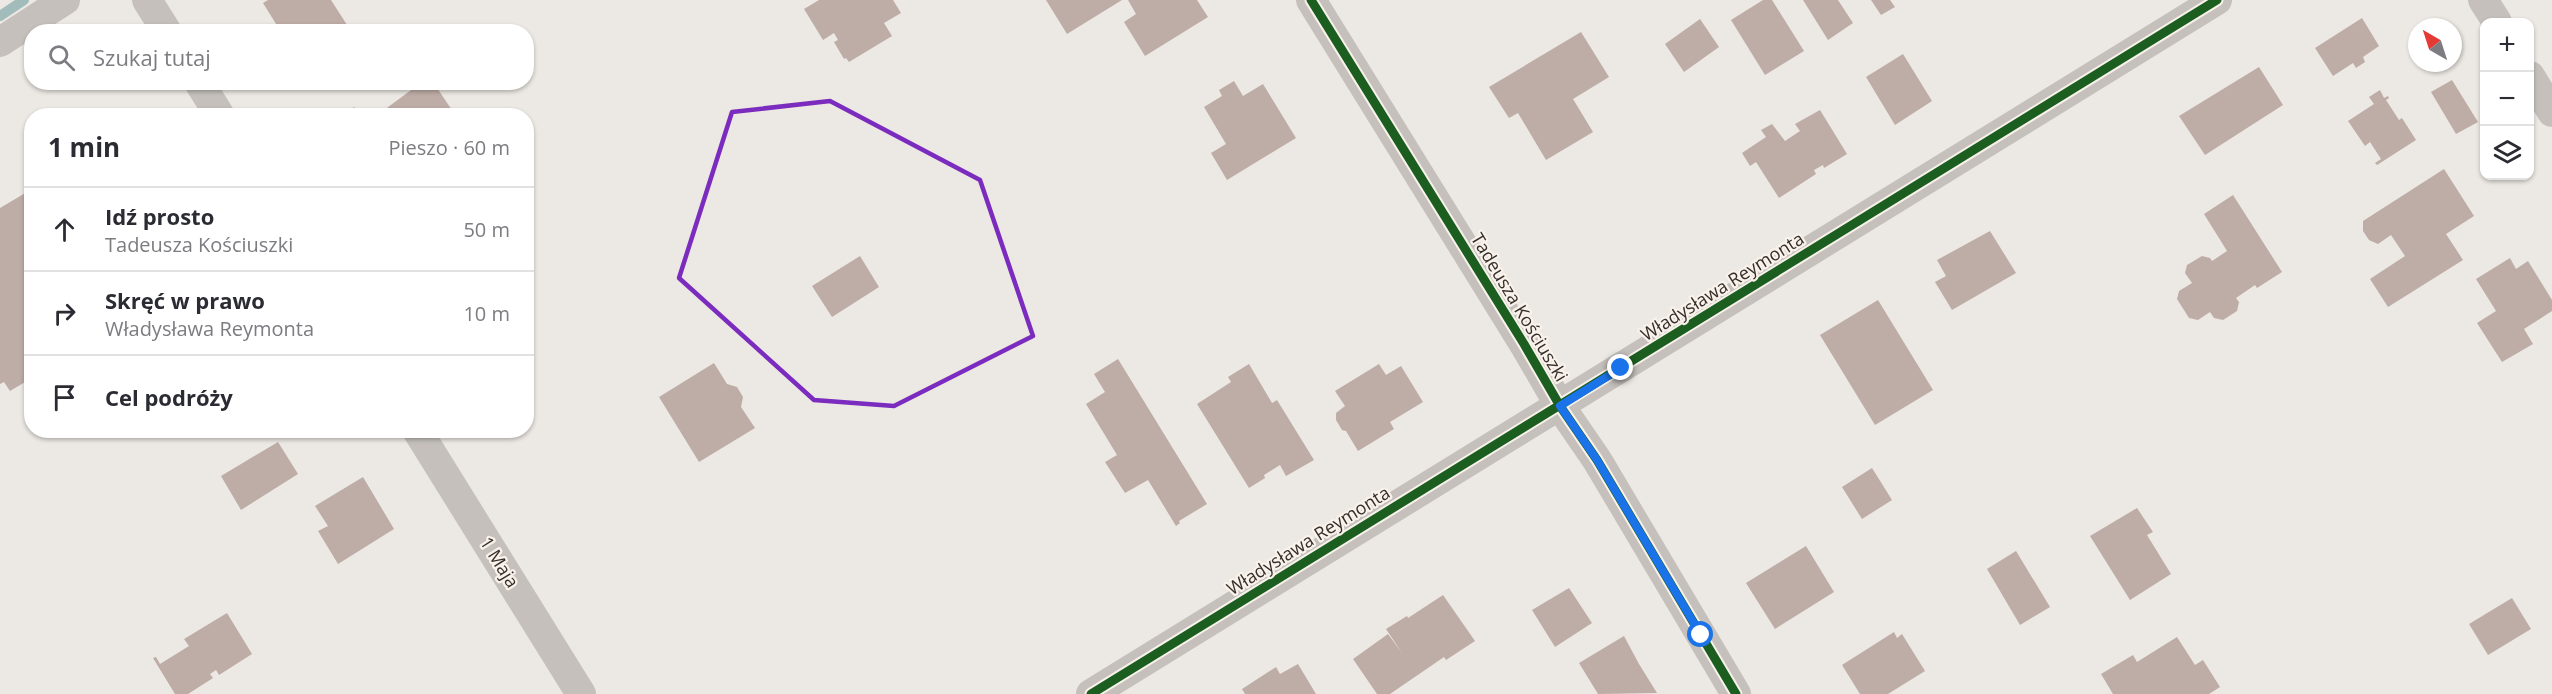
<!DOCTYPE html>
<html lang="pl">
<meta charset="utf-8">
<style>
body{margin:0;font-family:"Open Sans",sans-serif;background:#f7f7f7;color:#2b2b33}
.controls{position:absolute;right:18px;top:18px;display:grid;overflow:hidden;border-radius:12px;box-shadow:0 2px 4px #0004}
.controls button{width:54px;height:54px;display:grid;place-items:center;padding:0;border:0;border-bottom:2px solid #e1e1e2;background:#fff;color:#2b2b33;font:30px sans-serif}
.compass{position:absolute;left:2408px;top:18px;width:54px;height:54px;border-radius:50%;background:#fff;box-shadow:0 2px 4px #0004;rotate:321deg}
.stop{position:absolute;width:18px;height:18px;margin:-14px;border:4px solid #1a73e8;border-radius:50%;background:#fff}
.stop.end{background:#1a73e8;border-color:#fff;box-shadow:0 2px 6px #0008}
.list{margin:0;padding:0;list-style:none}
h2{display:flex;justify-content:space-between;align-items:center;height:78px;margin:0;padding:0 24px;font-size:26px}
h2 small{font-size:20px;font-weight:400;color:#7c7c81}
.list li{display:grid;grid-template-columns:39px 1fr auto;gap:18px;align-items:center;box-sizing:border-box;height:84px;padding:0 24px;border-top:2px solid #e1e1e2}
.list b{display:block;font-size:22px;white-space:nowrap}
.list p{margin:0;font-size:20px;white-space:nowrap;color:#7c7c81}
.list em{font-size:20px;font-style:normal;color:#7c7c81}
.icon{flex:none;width:33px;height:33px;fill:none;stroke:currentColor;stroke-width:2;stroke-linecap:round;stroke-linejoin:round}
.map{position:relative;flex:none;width:2552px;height:694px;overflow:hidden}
.search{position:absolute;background:#fff;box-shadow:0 2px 4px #0004;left:24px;top:24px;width:510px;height:66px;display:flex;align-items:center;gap:15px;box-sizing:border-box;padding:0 21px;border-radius:24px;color:#7c7c81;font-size:22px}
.panel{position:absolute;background:#fff;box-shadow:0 2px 4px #0004;left:24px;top:108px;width:510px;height:330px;border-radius:24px}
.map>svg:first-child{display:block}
</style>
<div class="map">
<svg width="2552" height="694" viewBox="0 0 2552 694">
<rect width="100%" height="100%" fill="#ece8e3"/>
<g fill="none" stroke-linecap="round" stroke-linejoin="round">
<path stroke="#a1bcbb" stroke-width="10" d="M0,16L24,0"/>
</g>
<path fill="#beada6" d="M268,0H331L349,28L344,32H281L263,3Z
M819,0H893L901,13L884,23L892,36L849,62L846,58L844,59L834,42L838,40L834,33L823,40L804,9Z
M1046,0H1122L1067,34Z
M1128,0H1197L1208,17L1145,56L1124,22L1136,14Z
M1763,0H1772L1804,51L1765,75L1731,20Z
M1803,0H1838L1853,23L1828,40Z
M1871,0H1890L1895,7L1881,15Z
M2362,18L2379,46L2363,57L2365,62L2356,68L2353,63L2333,76L2315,48Z
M1700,19L1719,47L1684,72L1665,44Z
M1581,32L1609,77L1573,99L1593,132L1546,160L1518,113L1509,118L1489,87Z
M1903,54L1932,101L1895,125L1866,77Z
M2259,67L2283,105L2205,155L2179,116Z
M2452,80L2478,122L2456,134L2431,92Z
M1234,81L1243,96L1263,84L1296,138L1227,180L1211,153L1226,144L1204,107L1222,96L1219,90Z
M422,82H433L456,116H376Z
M2380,90L2384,98L2388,96L2389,98L2386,100L2399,120L2402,118L2416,140L2377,165L2375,163L2381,159L2370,142L2365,146L2348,121L2374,104L2369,97Z
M354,107L361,116H342Z
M1820,110L1847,154L1824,168L1823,165L1814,170L1816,174L1779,198L1756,162L1750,166L1742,153L1766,137L1761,130L1772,124L1785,141L1800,131L1795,124Z
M2444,169L2474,216L2446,234L2463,260L2388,307L2370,279L2405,256L2391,235L2378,244L2369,240L2363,231V221Z
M32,170V378L10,391L4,382L0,384V208L27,192V173Z
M2233,195L2282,272L2257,288L2255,285L2236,298L2239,302L2237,311L2223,320L2214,318L2210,312L2198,320L2189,318L2177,299L2179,291L2192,283L2185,273L2187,265L2202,256L2210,258L2212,261L2227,251L2204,214Z
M1990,231L2016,273L1952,310L1935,282L1946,276L1937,260Z
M860,256L879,287L832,317L812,286Z
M2510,258L2516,269L2528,261L2552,300V311L2524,329L2533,344L2502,362L2477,323L2496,311L2476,279Z
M1878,300L1933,390L1875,425L1820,335Z
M1118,359L1207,504L1179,521L1180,523L1176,526L1148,480L1125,493L1105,462L1117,455L1086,404L1105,392L1094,374Z
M714,363L727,384L737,387L743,397L741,407L755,428L699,462L659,397Z
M1249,364L1272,403L1277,400L1314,460L1286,476L1280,465L1264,475L1265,478L1249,488L1197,404L1231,382L1228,377Z
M1379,364L1386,375L1401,366L1423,402L1390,422L1394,429L1358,451L1346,431L1342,430L1336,420V413L1345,406L1335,391Z
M278,442L298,474L241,510L221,476Z
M1872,468L1892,500L1862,519L1842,487Z
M363,477L394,529L338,564L318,531L328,526L315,506Z
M2137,508L2153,532L2147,535L2171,574L2130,600L2090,536Z
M1806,546L1834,592L1775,629L1746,583Z
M2016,551L2050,607L2020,625L1987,569Z
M1569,588L1592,623L1555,647L1532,610Z
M1443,595L1475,641L1446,660L1444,657L1390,694H1377L1353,659L1388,634L1402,653L1386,629L1407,616L1408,618Z
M2512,598L2531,629L2488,655L2469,624Z
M227,613L252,654L219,675L216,670L210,674L213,678L188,694H175L153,658L156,657L160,664L189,646L184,639Z
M1894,632L1897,638L1902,634L1925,671L1888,694H1860L1842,665Z
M1624,636L1639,664L1657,693L1598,694L1579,663Z
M2177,637L2195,665L2203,660L2220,687L2209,694H2113L2101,674L2133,655L2137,662Z
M1298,664L1316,694H1245L1242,689L1276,667L1280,674Z"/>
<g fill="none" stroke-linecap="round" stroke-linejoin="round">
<path stroke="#c5c0bc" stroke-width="30" d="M147,0L167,32
M1311,0L1524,344L1560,406L1597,460L1736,694
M2483,0L2497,22
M0,42L65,0
M2530,76L2552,112
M199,82L220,116
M417,430L581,694
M1091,694L2217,0"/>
<g stroke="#f8f2eb" stroke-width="13">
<path id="cycleway" d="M1311,0L1524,344L1560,406L1597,460L1736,694
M1091,694L2217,0"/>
</g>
<use href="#cycleway" stroke="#1b5e20" stroke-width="9"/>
</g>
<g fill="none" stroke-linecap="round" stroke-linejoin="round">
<path stroke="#1a73e8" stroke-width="8" d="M1621,368L1560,406L1597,460L1701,635"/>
</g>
<path fill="none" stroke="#7b2cbf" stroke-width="4.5" stroke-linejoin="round" d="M830,101L980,180L1033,336L894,406L814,400L679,278L732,112Z"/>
<g text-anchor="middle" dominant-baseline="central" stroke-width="4.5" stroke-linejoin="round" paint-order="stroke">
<g font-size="18" fill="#362e2a" stroke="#f8f2eb">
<text transform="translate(1722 286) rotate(-32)">Władysława Reymonta</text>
<text transform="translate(1520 307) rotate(59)">Tadeusza Kościuszki</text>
<text transform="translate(1308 540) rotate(-32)">Władysława Reymonta</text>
<text transform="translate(500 562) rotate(58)">1 Maja</text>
</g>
</g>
</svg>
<div class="controls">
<button>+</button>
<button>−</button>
<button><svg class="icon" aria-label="layers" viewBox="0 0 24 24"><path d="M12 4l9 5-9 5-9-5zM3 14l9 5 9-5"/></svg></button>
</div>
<svg class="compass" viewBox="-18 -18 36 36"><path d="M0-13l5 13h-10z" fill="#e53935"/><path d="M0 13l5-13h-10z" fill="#7c7c81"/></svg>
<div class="stop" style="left:1701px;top:635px"></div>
<div class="stop end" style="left:1621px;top:368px"></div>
<div class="search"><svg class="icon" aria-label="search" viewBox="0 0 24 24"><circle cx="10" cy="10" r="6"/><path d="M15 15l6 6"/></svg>Szukaj tutaj</div>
<section class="panel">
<h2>1 min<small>Pieszo · 60 m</small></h2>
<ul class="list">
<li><svg class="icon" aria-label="ahead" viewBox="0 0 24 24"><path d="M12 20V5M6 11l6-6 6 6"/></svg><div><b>Idź prosto</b><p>Tadeusza Kościuszki</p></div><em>50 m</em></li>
<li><svg class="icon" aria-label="right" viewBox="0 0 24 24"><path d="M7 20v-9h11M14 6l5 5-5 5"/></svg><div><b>Skręć w prawo</b><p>Władysława Reymonta</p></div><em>10 m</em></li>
<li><svg class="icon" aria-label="arrive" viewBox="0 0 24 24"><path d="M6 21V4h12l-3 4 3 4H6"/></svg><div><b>Cel podróży</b></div></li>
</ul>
</section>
</div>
